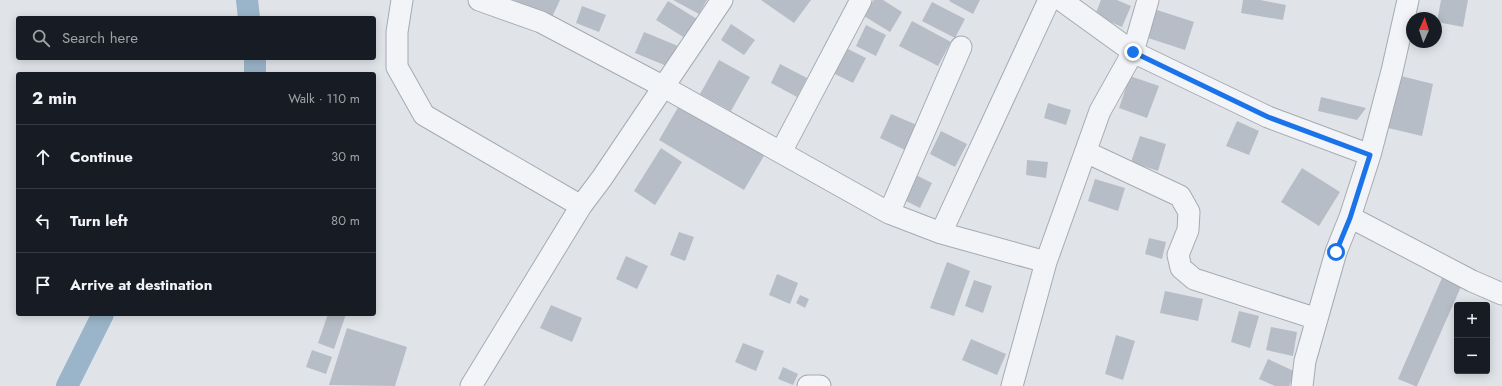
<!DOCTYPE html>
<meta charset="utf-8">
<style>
body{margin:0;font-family:Jost,sans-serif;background:#242831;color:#f1f3f6}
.controls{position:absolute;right:12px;bottom:12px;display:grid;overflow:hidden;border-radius:4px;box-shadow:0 2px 10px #0003}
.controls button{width:36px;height:36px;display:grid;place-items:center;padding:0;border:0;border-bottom:1px solid #363941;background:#171b24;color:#f1f3f6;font:20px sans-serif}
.compass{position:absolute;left:1406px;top:12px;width:36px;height:36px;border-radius:50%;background:#171b24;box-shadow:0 2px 10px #0003;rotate:3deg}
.stop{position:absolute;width:12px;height:12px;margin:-9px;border:3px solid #1a73e8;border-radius:50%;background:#fff}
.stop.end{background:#1a73e8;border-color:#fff;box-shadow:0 1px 4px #0008}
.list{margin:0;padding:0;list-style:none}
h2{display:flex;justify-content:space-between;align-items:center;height:52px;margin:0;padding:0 16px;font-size:17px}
h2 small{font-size:13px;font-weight:400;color:#9ea1a6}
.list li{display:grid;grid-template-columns:26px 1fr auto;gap:12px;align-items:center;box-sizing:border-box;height:64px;padding:0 16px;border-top:1px solid #363941}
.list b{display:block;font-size:15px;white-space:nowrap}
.list em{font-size:13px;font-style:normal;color:#9ea1a6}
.icon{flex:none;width:22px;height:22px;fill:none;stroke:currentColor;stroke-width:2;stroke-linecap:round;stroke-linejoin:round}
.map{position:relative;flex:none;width:1502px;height:386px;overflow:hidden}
.search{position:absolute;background:#171b24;box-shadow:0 2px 10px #0003;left:16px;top:16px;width:360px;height:44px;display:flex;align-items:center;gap:10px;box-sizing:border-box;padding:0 14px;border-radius:4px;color:#9ea1a6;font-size:15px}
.panel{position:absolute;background:#171b24;box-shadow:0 2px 10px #0003;left:16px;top:72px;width:360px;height:244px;border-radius:4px}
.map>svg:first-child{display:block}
</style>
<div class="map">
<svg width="1502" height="386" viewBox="0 0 1502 386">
<rect width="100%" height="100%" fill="#e0e4e9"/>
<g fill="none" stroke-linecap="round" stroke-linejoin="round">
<path stroke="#9ab4c9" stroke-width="22" d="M247,0L249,18
M255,58V74
M67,386L103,314"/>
</g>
<path fill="#b7bdc6" d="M514,0H560L552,17Z
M673,0H707L699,14Z
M761,0H811L794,23Z
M874,0H883L902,12L890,32L864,16Z
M950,0H980L973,14L949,1Z
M1101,0H1117L1131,6L1122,27L1095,15Z
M1243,0H1260L1286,5L1283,20L1241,13Z
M1441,0H1468L1463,27L1437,22Z
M668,1L697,19L685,38L656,20Z
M932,2L965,19L955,38L922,21Z
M582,6L606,15L599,32L576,23Z
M1154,9L1194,22L1185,50L1145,37Z
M912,21L951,42L938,66L899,46Z
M731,24L755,40L744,55L721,40Z
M866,25L886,35L876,56L856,46Z
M644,32L678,46L669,67L635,53Z
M846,48L866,58L853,83L833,73Z
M719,60L750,77L731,111L700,94Z
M780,64L807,78L797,97L771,83Z
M1130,76L1159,86L1147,118L1119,108Z
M1401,76L1433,84L1422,136L1388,128Z
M1321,97L1366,108L1357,120L1318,111Z
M1048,103L1071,110L1066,125L1044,118Z
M680,104L765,154L744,190L659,140Z
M891,114L917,125L905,150L880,138Z
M1237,121L1259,131L1249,155L1226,146Z
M941,131L967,144L955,167L930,154Z
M1140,136L1166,144L1158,171L1131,162Z
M661,148L682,162L655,205L634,191Z
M1027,160L1048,162L1046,178L1026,175Z
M1302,168L1340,192L1319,226L1281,202Z
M912,173L932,183L920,208L900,198Z
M1095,179L1125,188L1118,211L1088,201Z
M679,232L694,237L685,261L670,255Z
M1149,238L1166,242L1162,259L1145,254Z
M626,256L648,266L637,289L616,279Z
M947,262L970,271L954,316L930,308Z
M1445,271L1464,280L1417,386H1415L1398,379Z
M777,274L798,283L790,304L769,295Z
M974,280L992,286L983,313L965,306Z
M1165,291L1203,299L1198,321L1160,313Z
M800,295L809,299L805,308L796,303Z
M551,305L582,318L572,342L540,328Z
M1239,311L1259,316L1250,348L1231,342Z
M328,314H346L334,349L318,343Z
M1271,327L1297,332L1293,356L1266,350Z
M347,328L407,347L395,386L329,385Z
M1116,335L1135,341L1123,380L1105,374Z
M971,339L1006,354L997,375L962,360Z
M743,343L764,351L756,371L735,362Z
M312,350L332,357L326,374L306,367Z
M1268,359L1296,372L1289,386H1275L1259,379Z
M783,367L798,374L793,385L778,379Z"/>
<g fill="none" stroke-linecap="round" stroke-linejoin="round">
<g stroke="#a5abb3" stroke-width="23">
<path id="street" d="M402,0L397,32V67L424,115L581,206
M479,0L541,22L664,87L889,213L941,233L1046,262
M1061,0L1133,52L1268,117L1370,155
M781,152L861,0
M1086,152L1180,196L1189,212L1188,230L1178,255L1181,268L1194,279L1317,319
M889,213L961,47
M1350,217L1472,281L1502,294
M941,233L1049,0
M471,386L581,206L602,178L722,0
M808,386H820
M1012,386L1046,262L1100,111L1133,52L1148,0
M1302,386L1305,361L1336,252L1350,217L1370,155L1392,71L1408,0"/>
</g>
<use href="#street" stroke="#f2f4f7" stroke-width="21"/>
</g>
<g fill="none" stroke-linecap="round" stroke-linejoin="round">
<path stroke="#1a73e8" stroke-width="5" d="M1133,52L1268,117L1370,155L1350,218L1336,252"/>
</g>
</svg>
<div class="controls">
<button>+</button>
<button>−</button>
</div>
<svg class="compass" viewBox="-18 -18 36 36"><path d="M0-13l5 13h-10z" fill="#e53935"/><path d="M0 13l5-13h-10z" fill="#9ea1a6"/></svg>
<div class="stop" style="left:1336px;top:252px"></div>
<div class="stop end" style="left:1133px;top:52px"></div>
<div class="search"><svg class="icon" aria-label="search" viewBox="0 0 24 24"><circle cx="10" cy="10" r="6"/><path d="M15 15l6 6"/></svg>Search here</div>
<section class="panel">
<h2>2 min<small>Walk · 110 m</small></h2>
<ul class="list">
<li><svg class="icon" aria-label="ahead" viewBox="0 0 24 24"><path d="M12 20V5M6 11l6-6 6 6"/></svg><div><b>Continue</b></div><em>30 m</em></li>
<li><svg class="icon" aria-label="left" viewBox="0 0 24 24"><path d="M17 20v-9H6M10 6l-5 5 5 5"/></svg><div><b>Turn left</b></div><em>80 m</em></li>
<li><svg class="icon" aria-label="arrive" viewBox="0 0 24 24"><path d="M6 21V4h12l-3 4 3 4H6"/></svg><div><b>Arrive at destination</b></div></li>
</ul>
</section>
</div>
